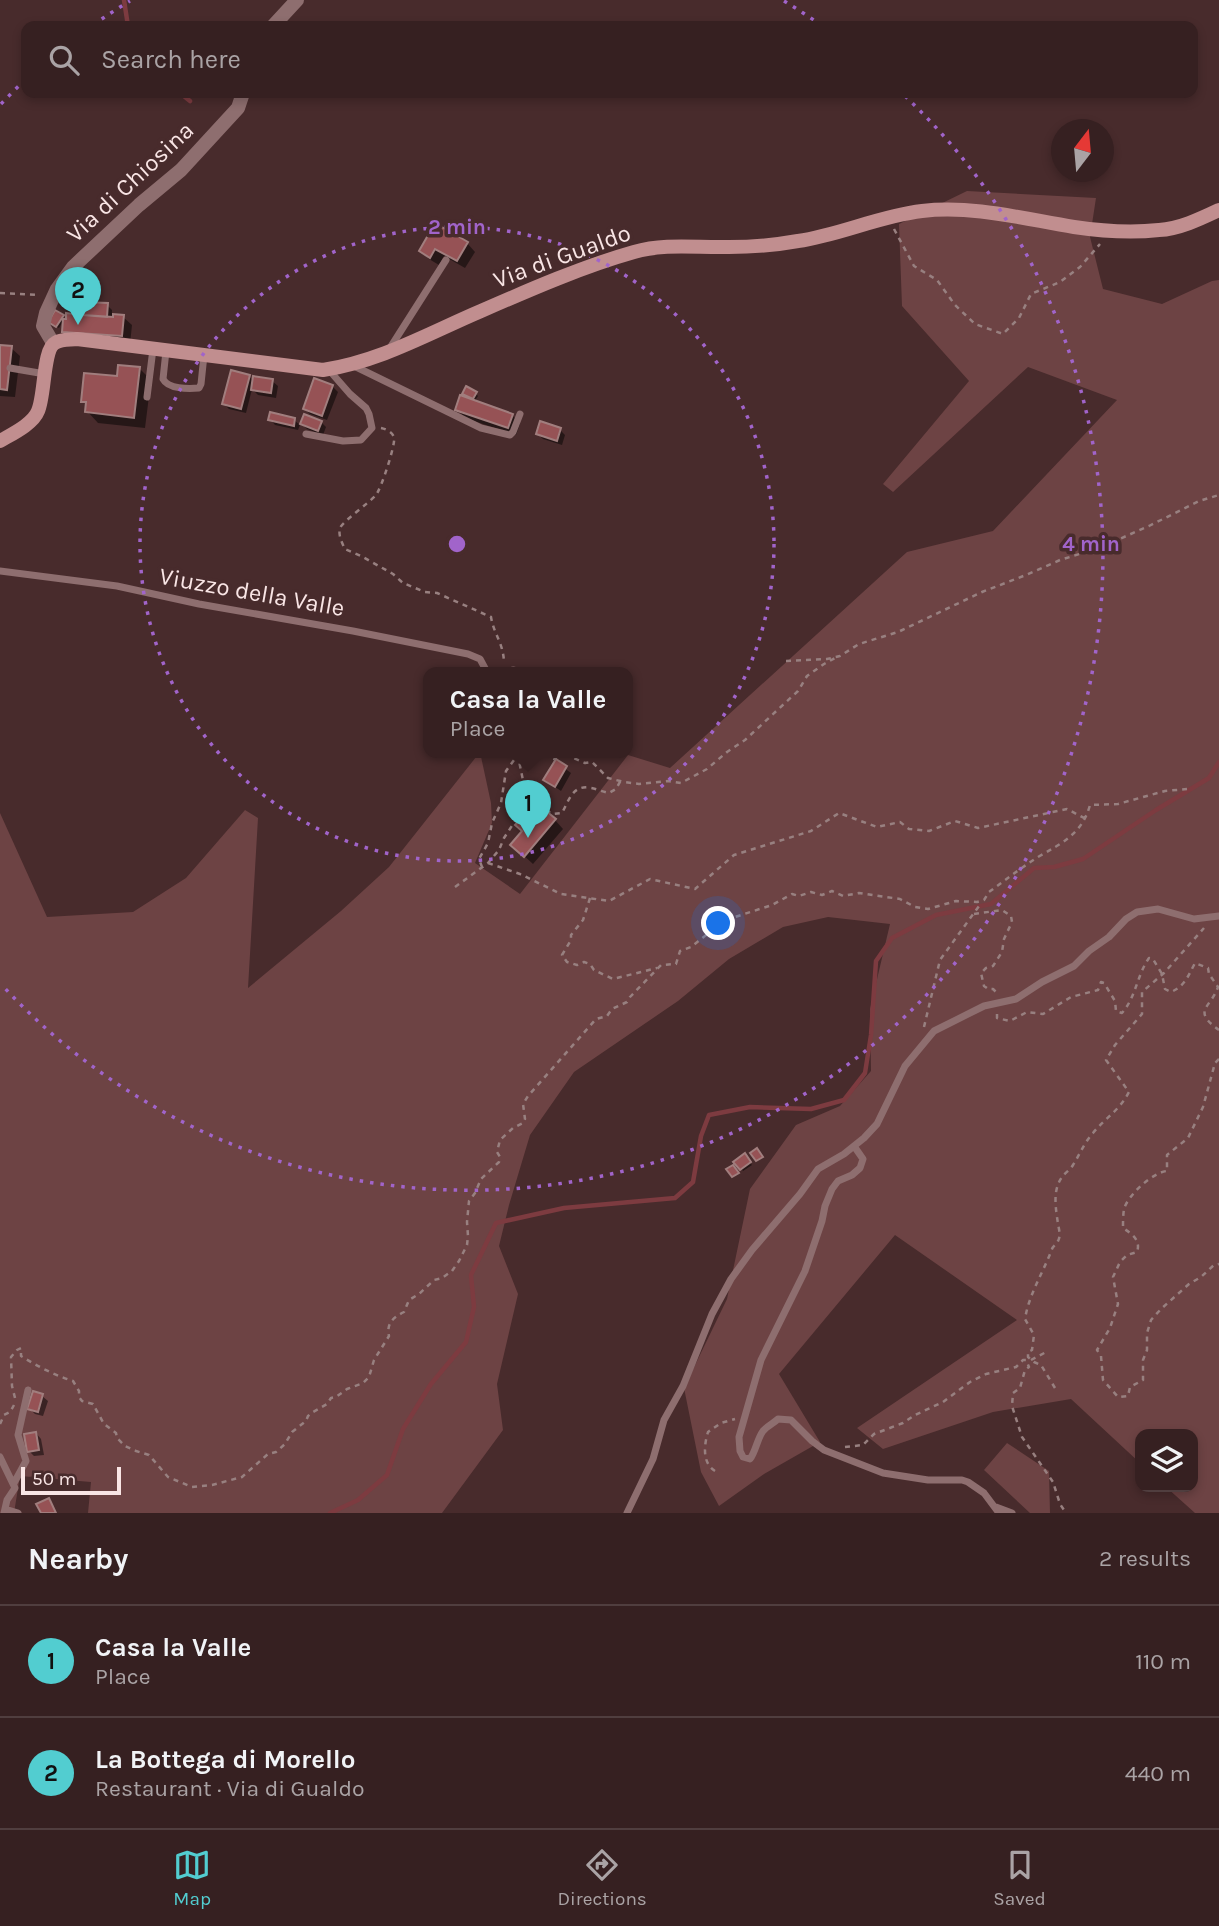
<!DOCTYPE html>
<meta charset="utf-8">
<style>
body{margin:0;font-family:Karla,sans-serif;background:#3d282a;color:#f1f3f6}
.controls{position:absolute;right:21px;bottom:21px;display:grid;overflow:hidden;border-radius:14px;box-shadow:0 4px 10px #0003}
.controls button{width:63px;height:63px;display:grid;place-items:center;padding:0;border:0;border-bottom:2px solid #503e3f;background:#362021;color:#f1f3f6;font:35px sans-serif}
.compass{position:absolute;left:1051px;top:119px;width:63px;height:63px;border-radius:50%;background:#362021;box-shadow:0 4px 10px #0003;rotate:16deg}
.scale{position:absolute;left:21px;bottom:18px;width:100px;box-sizing:border-box;padding-left:7px;border:4px solid #f9e5e5;border-top:0;font-size:19px;line-height:24px;white-space:nowrap;color:#f9e5e5;-webkit-text-stroke:5px #482b2c;paint-order:stroke}
.you{position:absolute;left:719px;top:924px;width:24px;height:24px;margin:-18px;border:5px solid #fff;border-radius:50%;background:#1a73e8;box-shadow:0 0 0 10px #1a73e833}
.badge{display:grid;place-items:center;width:46px;height:46px;border-radius:50%;background:#52cdd0;color:#111;font-size:23px;font-weight:700}
.pin{position:absolute;translate:-50% -58px;filter:drop-shadow(0 2px 4px #0008)}
.pin::after{content:'';position:absolute;top:37px;width:24px;height:21px;background:inherit;clip-path:polygon(0 0,100% 0,50% 100%)}
.popup{position:absolute;left:423px;top:667px;width:210px;height:91px;box-sizing:border-box;display:grid;place-content:center;border-radius:14px;background:#362021;filter:drop-shadow(0 2px 5px #0005);font-size:23px;white-space:nowrap;color:#aaa3a5}
.popup b{font-size:26px;color:#f1f3f6}
.popup::after{content:'';position:absolute;left:50%;top:100%;margin-left:-14px;border:14px solid transparent;border-top-color:#362021}
.list{margin:0;padding:0;list-style:none}
h2{display:flex;justify-content:space-between;align-items:center;height:91px;margin:0;padding:0 28px;font-size:30px}
h2 small{font-size:23px;font-weight:400;color:#aaa3a5}
.list li{display:grid;grid-template-columns:46px 1fr auto;gap:21px;align-items:center;box-sizing:border-box;height:112px;padding:0 28px;border-top:2px solid #503e3f}
.list b{display:block;font-size:26px;white-space:nowrap}
.list p{margin:0;font-size:23px;white-space:nowrap;color:#aaa3a5}
.list em{font-size:23px;font-style:normal;color:#aaa3a5}
.icon{flex:none;width:38px;height:38px;fill:none;stroke:currentColor;stroke-width:2;stroke-linecap:round;stroke-linejoin:round}
.map{position:relative;flex:none;width:1219px;height:1513px;overflow:hidden}
.search{position:absolute;background:#362021;box-shadow:0 4px 10px #0003;left:21px;right:21px;top:21px;height:77px;display:flex;align-items:center;gap:18px;box-sizing:border-box;padding:0 24px;border-radius:14px;color:#aaa3a5;font-size:26px}
.sheet{height:315px;background:#362021}
nav{display:flex;justify-content:space-around;align-items:center;box-sizing:border-box;height:98px;border-top:2px solid #503e3f;background:#362021;font-size:19px;color:#aaa3a5}
nav a{display:grid;justify-items:center;gap:4px}
nav .on{color:#52cdd0}
.map>svg:first-child{display:block}
</style>
<div class="map">
<svg width="1219" height="1513" viewBox="0 0 1219 1513">
<rect width="100%" height="100%" fill="#482b2c"/>
<path fill="#6d4344" d="M967,191L1096,198L1090,237L1103,289L1162,304L1212,281L1219,280V1513H1195L1166,1487H1193V1434H1140V1463L1071,1399L993,1412L883,1449L857,1428L1017,1320L895,1235L779,1374L820,1442L764,1474L719,1506L701,1472L684,1388L727,1299L750,1189L796,1125L840,1106L871,1071L870,1009L890,924L828,917L783,927L729,959L678,1001L574,1072L530,1135L509,1205L499,1246L518,1294L497,1384L503,1430L442,1513H88L91,1482L20,1476L14,1513H0V813L47,917L133,912L186,878L245,810L258,818L248,988L341,911L389,867L480,752L491,803L492,823L475,863L520,894L628,755L670,768L907,552L993,531L1117,400L1028,367L893,492L883,484L969,381L902,306L899,224Z
M1007,1443L1049,1471L1050,1513H1030L984,1470Z"/>
<path fill="#0007" d="M467,243L475,252L465,268L444,256L439,265L429,259L421,251Z
M107,305L112,310V316L123,317L132,325L130,344L72,340L64,332V319L59,328L52,324L63,317L68,322Z
M0,346L11,348L20,356L15,397L0,396Z
M140,369L151,380L145,428L98,423L87,411V405L83,401Z
M249,376L254,382L272,381L278,386L276,398L258,395L252,389L246,413L229,409L224,404Z
M315,380L333,387L338,392L327,420L310,414L305,409Z
M476,394L478,396L474,402L512,415L520,424L516,435L465,418L457,409L473,402L474,400L466,395Z
M270,419L294,420L300,425L298,430L275,425Z
M321,422L326,427L323,435L307,429L302,424Z
M560,430L565,435L562,445L543,439L538,434Z
M556,762L571,773L561,791L545,780Z
M555,820L563,829L533,864L521,853L529,825Z
M744,1156L752,1165L743,1171L736,1162Z
M42,1396L48,1401L43,1416L35,1414L29,1408Z
M36,1433L41,1439L44,1455L34,1456L29,1451Z"/>
<g fill="none" stroke-linecap="round" stroke-linejoin="round">
<path stroke="#7d3b40" stroke-width="4.5" d="M124,0L128,26
M180,93L190,101
M330,1513L358,1500L387,1475L403,1429L431,1384L466,1342L474,1307L471,1275L496,1223L564,1208L675,1198L693,1182L701,1136L709,1115L750,1107L811,1109L844,1100L865,1073L871,1035L876,961L892,938L936,915L991,904L1034,868L1054,867L1083,859L1156,810L1209,778L1219,762"/>
</g>
<path fill="#965255" stroke="#a17e7e" stroke-width="2" d="M435,223L468,242L457,261L435,249L430,258L419,251Z
M83,302L108,303L107,317L83,315Z
M55,310L64,315L56,327L48,322Z
M74,310L83,311V315L113,317V314L124,315L122,336L62,332L63,319H66V313L73,314Z
M0,345L12,346L7,390L0,389Z
M118,365L140,367L134,418L85,412L86,402H81L84,373L117,376Z
M231,370L250,375L241,409L222,404Z
M253,376L273,379L271,393L251,390Z
M314,378L333,385L322,416L303,409Z
M466,386L477,392L473,399L462,394Z
M460,395L513,414L508,428L455,410Z
M270,412L295,418L294,426L268,420Z
M304,414L322,421L318,431L300,424Z
M540,421L561,428L557,441L536,434Z
M556,759L567,766L555,787L543,780Z
M541,807L556,819L524,857L510,845L522,831L515,825L522,817L529,822Z
M757,1148L763,1157L756,1161L750,1153Z
M745,1153L751,1162L740,1170L733,1162Z
M733,1165L739,1173L732,1177L726,1169Z
M33,1391L43,1394L38,1412L27,1409Z
M36,1432L39,1450L27,1452L24,1434Z
M49,1498L56,1513H41L36,1504Z"/>
<g fill="none" stroke-linecap="round" stroke-linejoin="round">
<path stroke="#988080" stroke-width="2.5" stroke-dasharray="5 5" stroke-linecap="butt" d="M894,229L914,266L937,280L955,305L975,324L1003,334L1019,318L1031,294L1060,282L1080,267L1100,244
M0,293L40,295
M381,428C386,429 392,432 394,437C396,444 381,489 376,495C369,503 342,522 340,528C338,535 342,543 345,549L361,556L393,574L403,583L425,592L437,593L491,617C494,635 503,642 504,662
M786,661L827,659L840,656L859,644L898,632L982,592L1026,575L1060,560L1099,548L1149,526L1199,501L1219,495
M547,752L549,757L554,759L556,758L555,752
M567,752L571,757L585,763L592,762L608,778L624,782L639,784L668,781L681,783L707,769L727,752L745,740L798,691L807,676L824,664L835,658
M530,798L552,814L562,813C569,800 573,784 591,788C597,789 603,792 609,793L616,789L621,780
M488,863L520,874L561,894L609,901L650,879L695,889L734,855L811,831L839,813L877,827L900,822L909,829L929,831L955,821L978,828L1067,809L1086,819
M482,867L479,859L488,843L492,823L501,803L506,771L514,760
M455,887L488,863L499,850L504,838L530,798L525,790L519,761
M590,898L583,920L571,935V940L562,955L567,962L577,965L584,962L590,964L594,970L613,979L657,968
M974,914L1002,910L1011,916L1012,922L1004,939L1002,952L993,966L986,968L981,973L984,986L988,989H993L996,992
M997,1014V1018L1010,1021L1027,1012L1043,1014L1071,997L1098,990L1101,982L1104,983L1115,1001L1116,1011L1122,1013C1136,997 1137,975 1149,958L1153,959L1162,974L1165,989L1171,992C1185,986 1188,976 1195,963L1208,968L1209,974L1218,987C1211,1008 1191,1010 1219,1030
M924,1027L940,960L979,906L977,902
M1219,1059L1215,1063L1203,1107L1188,1138L1167,1155V1171C1153,1172 1128,1195 1124,1209C1123,1215 1123,1222 1123,1228C1132,1234 1141,1240 1137,1252L1127,1255L1120,1262L1113,1277L1118,1304L1110,1328L1097,1350L1101,1356L1103,1380L1118,1397L1128,1396L1130,1387L1143,1380V1360L1147,1350V1333L1151,1320L1161,1309L1189,1284L1201,1277L1214,1265L1219,1264
M1031,1360L1048,1351
M1055,1388L1041,1365L1034,1362L1028,1357V1352L1032,1350L1034,1335L1025,1319C1029,1294 1043,1273 1052,1249C1053,1246 1057,1244 1058,1241C1061,1236 1059,1229 1058,1224C1056,1209 1052,1191 1062,1177C1065,1173 1070,1170 1073,1165C1080,1154 1084,1143 1093,1133C1105,1118 1119,1111 1129,1092L1106,1060L1115,1045L1142,1014V992L1164,973L1204,928
M15,1398L12,1386L11,1357L17,1350L21,1348V1356C37,1366 54,1375 73,1381L79,1391V1397L82,1401L93,1404L104,1424L116,1433L117,1438L125,1446L136,1451L149,1455L168,1477L192,1487L212,1485L242,1477L268,1454L276,1452L285,1444L292,1432L306,1421L308,1416L313,1412L327,1404L331,1398L336,1397L347,1389L363,1383L369,1377L374,1360L389,1336C386,1323 394,1317 404,1312L409,1300L419,1294L434,1280L442,1278L452,1271L459,1261L467,1245L468,1236L467,1222L469,1201L475,1193L481,1179L499,1162L500,1157L497,1152L500,1140L513,1128L523,1123L525,1119L523,1104L528,1096L596,1019L607,1016L612,1009L627,1002L630,997L661,965L676,964L680,951L691,947L710,932L726,925L735,917L772,905L792,894L799,896L811,892L822,895L832,891L843,896L859,893L900,899L915,907L928,909L956,901L977,902L984,900L989,892C1005,880 1021,868 1038,857C1062,843 1082,834 1090,805L1118,804L1165,791L1187,789
M0,1424L4,1415L10,1412L14,1405
M845,1447L863,1445L874,1434L903,1423L915,1415L943,1402L970,1382L986,1374L1016,1367L1023,1360H1026L1029,1367L1025,1370L1020,1388L1013,1393L1012,1406L1022,1437L1053,1482L1060,1504L1066,1513
M715,1471C702,1463 704,1445 708,1432L721,1423L735,1419"/>
<path stroke="#8e6e6f" stroke-width="7" d="M390,348L446,260
M166,351L163,379C168,389 188,389 199,388L201,384L204,355
M352,365L481,428L510,435L513,432L520,414
M10,368L45,374
M147,397L153,349
M306,434L343,441L361,440L372,428L369,414L366,408L350,394L329,370
M0,571L117,586L199,604L353,631L468,654L480,659L487,672
M509,672L513,670L521,672
M518,752V753
M854,1146L863,1159L860,1168L852,1175L838,1181L832,1189L825,1206L822,1221L805,1271L761,1360L739,1437L740,1451L743,1457L750,1459C756,1451 757,1439 763,1431C767,1426 774,1423 778,1419L791,1420L812,1441L824,1450L883,1473L928,1480H962L968,1482L984,1493L999,1513
M0,1457L15,1488L7,1500L4,1513
M14,1483L26,1461L18,1435L28,1390
M996,1507L1012,1513
M5,1509L18,1513
M627,1513L653,1459L664,1420L683,1386L712,1314L731,1279L752,1250L800,1194L818,1169L844,1154L864,1138L877,1124L905,1066L934,1031L984,1006L1016,999L1042,982L1074,966L1089,951L1109,937L1126,919L1137,912L1158,909L1194,919L1219,916"/>
<path stroke="#8e6e6f" stroke-width="14" d="M273,26L297,0
M53,343L43,326L46,313L57,289L73,267L139,205L181,170L238,108L243,93"/>
<path stroke="#c18e8f" stroke-width="14" d="M0,441C12,434 33,424 38,411C45,396 43,349 55,343C61,339 70,340 77,339L323,370C381,361 427,334 481,311C529,290 584,266 634,252C666,243 697,248 729,247C752,247 776,245 798,241C840,235 879,216 922,211C973,205 1024,219 1074,227C1101,231 1132,233 1159,230C1179,229 1200,219 1219,210"/>
</g>
<g fill="none" stroke="#a164ca" stroke-width="3.5" stroke-dasharray="3.5 7">
<circle cx="457" cy="544" r="317"/>
<path d="M1 104A634 634 0 0 1 25 80M93 25A634 634 0 0 1 130 1M784 1A634 634 0 0 1 821 25M905 96A634 634 0 1 1 1 984"/>
</g>
<g text-anchor="middle" dominant-baseline="central" stroke-width="7" stroke-linejoin="round" paint-order="stroke">
<g font-size="24" fill="#f9e5e5" stroke="#482b2c">
<text transform="translate(130 182) rotate(-43)">Via di Chiosina</text>
<text transform="translate(562 256) rotate(-20)">Via di Gualdo</text>
<text transform="translate(252 592) rotate(10)">Viuzzo della Valle</text>
</g>
</g>
<circle cx="457" cy="544" r="10" fill="#a164ca" stroke="#482b2c" stroke-width="3.5"/>
<g font-size="21" text-anchor="middle" font-weight="bold" fill="#a164ca" stroke="#482b2c" stroke-width="7" stroke-linejoin="round" paint-order="stroke">
<text x="457" y="234">2 min</text>
<text x="1091" y="551">4 min</text>
</g>
</svg>
<div class="controls">
<button><svg class="icon" aria-label="layers" viewBox="0 0 24 24"><path d="M12 4l9 5-9 5-9-5zM3 14l9 5 9-5"/></svg></button>
</div>
<svg class="compass" viewBox="-18 -18 36 36"><path d="M0-13l5 13h-10z" fill="#e53935"/><path d="M0 13l5-13h-10z" fill="#aaa3a5"/></svg>
<div class="scale">50 m</div>
<div class="you"></div>
<div class="pin badge" style="left:528px;top:838px">1</div>
<div class="popup"><b>Casa la Valle</b>Place</div>
<div class="pin badge" style="left:78px;top:325px">2</div>
<div class="search"><svg class="icon" aria-label="search" viewBox="0 0 24 24"><circle cx="10" cy="10" r="6"/><path d="M15 15l6 6"/></svg>Search here</div>
</div>
<section class="sheet">
<h2>Nearby<small>2 results</small></h2>
<ul class="list">
<li><span class="badge">1</span><div><b>Casa la Valle</b><p>Place</p></div><em>110 m</em></li>
<li><span class="badge">2</span><div><b>La Bottega di Morello</b><p>Restaurant · Via di Gualdo</p></div><em>440 m</em></li>
</ul>
</section>
<nav>
<a class="on"><svg class="icon" aria-label="map" viewBox="0 0 24 24"><path d="M3 6l6-2 6 2 6-2v14l-6 2-6-2-6 2zM9 4v14M15 6v14"/></svg>Map</a>
<a><svg class="icon" aria-label="directions" viewBox="0 0 24 24"><path d="M12 3l9 9-9 9-9-9zM9 14v-3h6M13 9l2 2-2 2"/></svg>Directions</a>
<a><svg class="icon" aria-label="saved" viewBox="0 0 24 24"><path d="M7 4h10v16l-5-4-5 4z"/></svg>Saved</a>
</nav>
